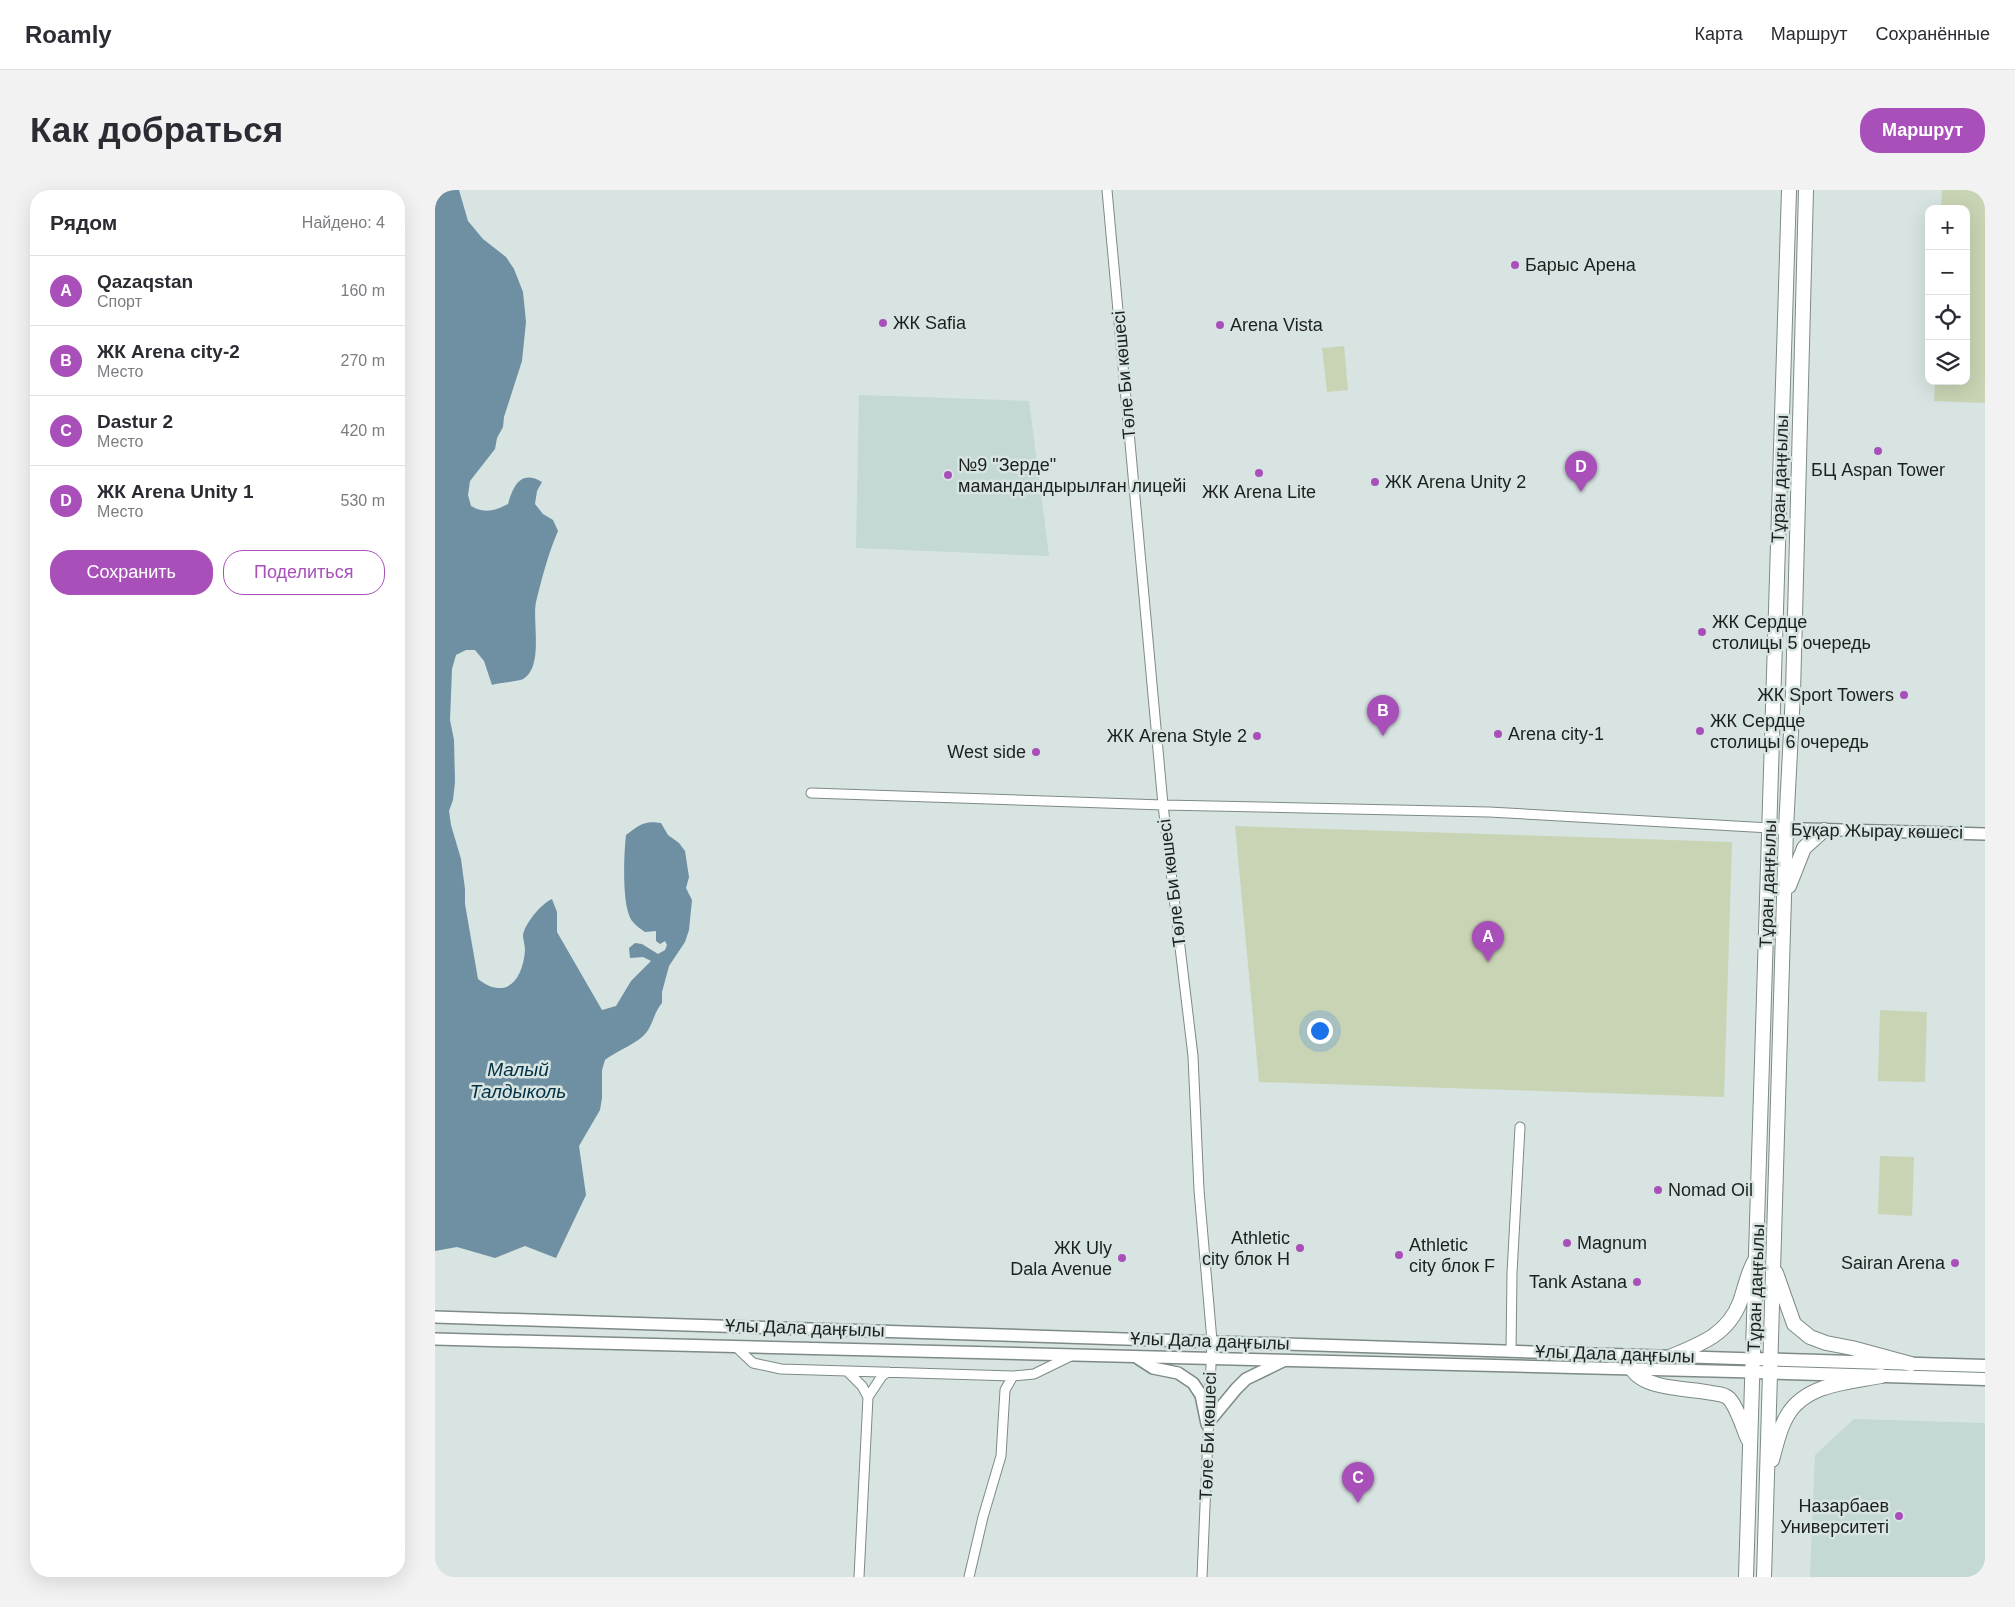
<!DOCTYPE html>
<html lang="ru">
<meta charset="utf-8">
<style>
body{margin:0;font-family:Arial,sans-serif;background:#f2f2f3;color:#2b2b33}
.controls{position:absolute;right:15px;top:15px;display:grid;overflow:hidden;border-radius:10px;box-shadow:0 5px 20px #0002}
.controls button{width:45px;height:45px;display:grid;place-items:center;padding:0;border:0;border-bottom:1px solid #e1e1e2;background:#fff;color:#2b2b33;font:25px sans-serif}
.you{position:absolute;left:884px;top:840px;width:18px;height:18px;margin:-12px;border:4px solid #fff;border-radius:50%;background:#1a73e8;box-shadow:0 0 0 8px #1a73e833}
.badge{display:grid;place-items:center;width:32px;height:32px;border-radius:50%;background:#a94fba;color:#fff;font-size:16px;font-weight:700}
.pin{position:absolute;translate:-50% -41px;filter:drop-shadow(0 1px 2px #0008)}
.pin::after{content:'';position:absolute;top:26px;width:18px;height:15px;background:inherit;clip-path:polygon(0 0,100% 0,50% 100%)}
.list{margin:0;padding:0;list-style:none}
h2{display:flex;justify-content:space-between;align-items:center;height:65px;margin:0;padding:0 20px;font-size:21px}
h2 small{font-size:16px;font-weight:400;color:#7c7c81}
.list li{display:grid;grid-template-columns:32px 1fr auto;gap:15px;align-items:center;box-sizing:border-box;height:70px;padding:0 20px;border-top:1px solid #e1e1e2}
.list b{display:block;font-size:19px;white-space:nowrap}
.list p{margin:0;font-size:16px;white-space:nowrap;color:#7c7c81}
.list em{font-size:16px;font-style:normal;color:#7c7c81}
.actions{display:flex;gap:10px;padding:15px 20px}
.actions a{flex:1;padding:11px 0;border:1px solid #a94fba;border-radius:20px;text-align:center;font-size:18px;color:#a94fba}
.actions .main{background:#a94fba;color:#fff}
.icon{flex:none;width:28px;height:28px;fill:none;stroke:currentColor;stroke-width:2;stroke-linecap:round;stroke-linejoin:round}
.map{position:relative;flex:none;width:1550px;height:1387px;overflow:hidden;border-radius:20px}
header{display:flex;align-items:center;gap:30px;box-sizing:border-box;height:70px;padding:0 25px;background:#fff;border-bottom:1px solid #e1e1e2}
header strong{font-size:24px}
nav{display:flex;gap:28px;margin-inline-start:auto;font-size:18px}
.intro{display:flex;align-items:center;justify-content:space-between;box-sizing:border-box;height:120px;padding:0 30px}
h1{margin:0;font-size:35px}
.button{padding:12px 22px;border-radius:20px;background:#a94fba;color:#fff;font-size:18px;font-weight:700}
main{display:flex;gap:30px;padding:0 30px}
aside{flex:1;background:#fff;border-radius:20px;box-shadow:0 5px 20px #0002}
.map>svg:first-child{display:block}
</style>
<header>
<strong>Roamly</strong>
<nav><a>Карта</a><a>Маршрут</a><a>Сохранённые</a></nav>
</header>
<div class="intro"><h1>Как добраться</h1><a class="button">Маршрут</a></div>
<main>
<aside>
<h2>Рядом<small>Найдено: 4</small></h2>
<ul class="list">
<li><span class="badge">A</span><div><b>Qazaqstan</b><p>Спорт</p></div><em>160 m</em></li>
<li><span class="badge">B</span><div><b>ЖК Arena city-2</b><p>Место</p></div><em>270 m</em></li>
<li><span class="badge">C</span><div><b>Dastur 2</b><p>Место</p></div><em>420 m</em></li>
<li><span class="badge">D</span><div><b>ЖК Arena Unity 1</b><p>Место</p></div><em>530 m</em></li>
</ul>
<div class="actions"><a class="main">Сохранить</a><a>Поделиться</a></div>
</aside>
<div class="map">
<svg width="1550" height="1387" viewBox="0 0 1550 1387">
<rect width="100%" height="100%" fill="#d7e4e1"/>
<path fill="#c4d9d4" d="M424,205L594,211L614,366L421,358Z
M1419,1229L1550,1233V1387H1375L1380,1265Z"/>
<path fill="#c9d4b4" d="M1507,0H1550V213L1499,211L1500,191H1531V19H1506Z
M909,156L913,200L892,202L887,158Z
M800,636L1297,652L1289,907L824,892Z
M1445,820L1492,822L1490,892L1443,891Z
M1445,966L1479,967L1477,1026L1443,1024Z"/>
<path fill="#6f8fa3" d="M0,0H24L33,31L48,49L71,67L79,79L88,102L91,132L87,171L69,227L68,237L62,248L60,259L35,291L33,305L36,316C50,324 59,321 73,314C78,296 86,279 107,292L102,301L100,314L108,324L118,330L123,341C113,364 107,388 101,412C97,431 109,477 88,489C85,491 64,493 57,495L49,471L40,460H31L21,465L17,479L15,530L19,550L20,592L18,610L14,621L16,635L26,669L30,699V714L43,789C71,811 88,790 90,760C90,755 88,750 88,745C90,733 107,713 117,709L122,722V742L167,820L181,816L196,791L216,771L208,767L195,768L194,758L200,753L207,754L223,764L230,760L232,755L230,751L225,754L221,751V741L210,742C206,739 201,736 198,732C186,719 189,662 191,645C204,635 209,630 226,633L233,645L244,653L250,661L254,687L251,698L257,710L254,740L250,752L234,776L227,802V813C218,823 218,838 207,847C198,855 180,862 170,870L167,880V908L165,920L144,956L151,1005L121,1068L90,1056L60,1068L22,1057L0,1061Z"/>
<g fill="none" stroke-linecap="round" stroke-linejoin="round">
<g stroke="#7e8a87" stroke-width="11">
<path id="minor" d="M672,0L728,615L758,866L764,1000L777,1151L767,1387
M376,603L728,615L1054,622L1335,638
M300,1156L318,1173L346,1179L578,1186
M1076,1161L1077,1083L1085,937
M412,1181L427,1196L433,1207L447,1186L453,1182
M424,1387L433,1207
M534,1387L548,1327L566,1266L570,1200L578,1186L599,1184L638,1165"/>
</g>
<g stroke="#7e8a87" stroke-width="14">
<path id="tertiary" d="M1335,638L1550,644
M0,1127L1319,1169
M0,1149L1318,1182
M701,1167L718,1178L743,1183L758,1193L766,1205L772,1234
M772,1234L801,1199L811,1189L848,1171"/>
</g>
<g stroke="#7e8a87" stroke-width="15">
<path id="secondary" d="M1319,1169L1550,1176
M1318,1182L1550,1189"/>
</g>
<g stroke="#7e8a87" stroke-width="16">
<path id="primary" d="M1354,696L1369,658L1389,640
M1341,1083L1359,1134L1375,1147L1391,1153L1417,1158L1476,1174
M1237,1166C1266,1154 1293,1144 1305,1112C1310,1098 1312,1085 1319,1072
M1197,1179C1210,1200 1254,1198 1277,1203C1282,1204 1288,1204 1292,1207C1301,1213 1308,1238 1313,1249
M1337,1270C1341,1256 1344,1239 1352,1226C1370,1194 1414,1192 1446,1186
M1311,1387L1354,0
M1329,1387L1351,639L1358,503L1371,0"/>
</g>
<use href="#minor" stroke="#fff" stroke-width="9"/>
<use href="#tertiary" stroke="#fff" stroke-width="11"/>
<use href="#secondary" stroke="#fff" stroke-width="12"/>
<use href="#primary" stroke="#fff" stroke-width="14"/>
</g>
<g fill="#a94fba" stroke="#d7e4e1" stroke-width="2">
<circle cx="1080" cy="75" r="5"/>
<circle cx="448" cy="133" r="5"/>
<circle cx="785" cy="135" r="5"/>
<circle cx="1443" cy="261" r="5"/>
<circle cx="824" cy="283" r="5"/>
<circle cx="513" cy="285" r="5"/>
<circle cx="940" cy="292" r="5"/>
<circle cx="1267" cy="442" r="5"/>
<circle cx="1469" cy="505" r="5"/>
<circle cx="1265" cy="541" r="5"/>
<circle cx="1063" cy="544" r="5"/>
<circle cx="822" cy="546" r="5"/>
<circle cx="601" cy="562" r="5"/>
<circle cx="1223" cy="1000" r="5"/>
<circle cx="1132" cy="1053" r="5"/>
<circle cx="865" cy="1058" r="5"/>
<circle cx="964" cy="1065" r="5"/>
<circle cx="687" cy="1068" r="5"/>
<circle cx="1520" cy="1073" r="5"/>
<circle cx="1202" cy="1092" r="5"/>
<circle cx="1464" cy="1326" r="5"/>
</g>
<g text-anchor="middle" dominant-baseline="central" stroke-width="5" stroke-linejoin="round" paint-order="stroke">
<g font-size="18" fill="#1c2120" stroke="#d7e4e1" text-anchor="start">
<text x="1090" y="75">Барыс Арена</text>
<text x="458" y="133">ЖК Safia</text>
<text x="795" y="135">Arena Vista</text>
<text x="523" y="275">№9 "Зерде"<tspan x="523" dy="21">мамандандырылған лицейі</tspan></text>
<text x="1443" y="280" text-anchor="middle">БЦ Aspan Tower</text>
<text x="950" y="292">ЖК Arena Unity 2</text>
<text x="824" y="302" text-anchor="middle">ЖК Arena Lite</text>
<text x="1277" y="432">ЖК Сердце<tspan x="1277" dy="21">столицы 5 очередь</tspan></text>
<text x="1459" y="505" text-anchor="end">ЖК Sport Towers</text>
<text x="1275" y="531">ЖК Сердце<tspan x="1275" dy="21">столицы 6 очередь</tspan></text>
<text x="1073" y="544">Arena city-1</text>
<text x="812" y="546" text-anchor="end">ЖК Arena Style 2</text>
<text x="591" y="562" text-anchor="end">West side</text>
<text x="1233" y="1000">Nomad Oil</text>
<text x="855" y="1048" text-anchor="end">Athletic<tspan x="855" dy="21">city блок H</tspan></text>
<text x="1142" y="1053">Magnum</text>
<text x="974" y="1055">Athletic<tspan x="974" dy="21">city блок F</tspan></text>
<text x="677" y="1058" text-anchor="end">ЖК Uly<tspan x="677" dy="21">Dala Avenue</tspan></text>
<text x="1510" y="1073" text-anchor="end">Sairan Arena</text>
<text x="1192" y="1092" text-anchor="end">Tank Astana</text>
<text x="1454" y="1316" text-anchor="end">Назарбаев<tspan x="1454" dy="21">Университеті</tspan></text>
</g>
<g font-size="18" fill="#1c2120" stroke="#d7e4e1">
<text transform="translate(689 185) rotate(-95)">Төле Би көшесі</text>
<text transform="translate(1345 289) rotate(-88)">Тұран даңғылы</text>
<text transform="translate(1442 641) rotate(1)">Бұқар Жырау көшесі</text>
<text transform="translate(737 693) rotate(-97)">Төле Би көшесі</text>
<text transform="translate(1333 694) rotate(-88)">Тұран даңғылы</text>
<text transform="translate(1321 1098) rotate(-88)">Тұран даңғылы</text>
<text transform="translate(370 1138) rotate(2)">Ұлы Дала даңғылы</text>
<text transform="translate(775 1151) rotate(2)">Ұлы Дала даңғылы</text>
<text transform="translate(1180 1164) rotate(2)">Ұлы Дала даңғылы</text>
<text transform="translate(773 1246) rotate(-88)">Төле Би көшесі</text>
</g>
<g font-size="19" font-style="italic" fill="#013046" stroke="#d7e4e1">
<text x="83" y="879">Малый<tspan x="83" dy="22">Талдыколь</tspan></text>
</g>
</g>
</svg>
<div class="controls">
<button>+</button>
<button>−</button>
<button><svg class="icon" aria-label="locate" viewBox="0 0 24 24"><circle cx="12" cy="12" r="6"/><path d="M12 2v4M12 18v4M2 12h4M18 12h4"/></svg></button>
<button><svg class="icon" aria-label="layers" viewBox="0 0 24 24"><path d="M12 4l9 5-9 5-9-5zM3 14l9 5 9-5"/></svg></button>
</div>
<div class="you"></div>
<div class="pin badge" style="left:1053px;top:772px">A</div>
<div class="pin badge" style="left:948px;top:546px">B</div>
<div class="pin badge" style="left:923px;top:1313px">C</div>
<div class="pin badge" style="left:1146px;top:302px">D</div>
</div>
</main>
